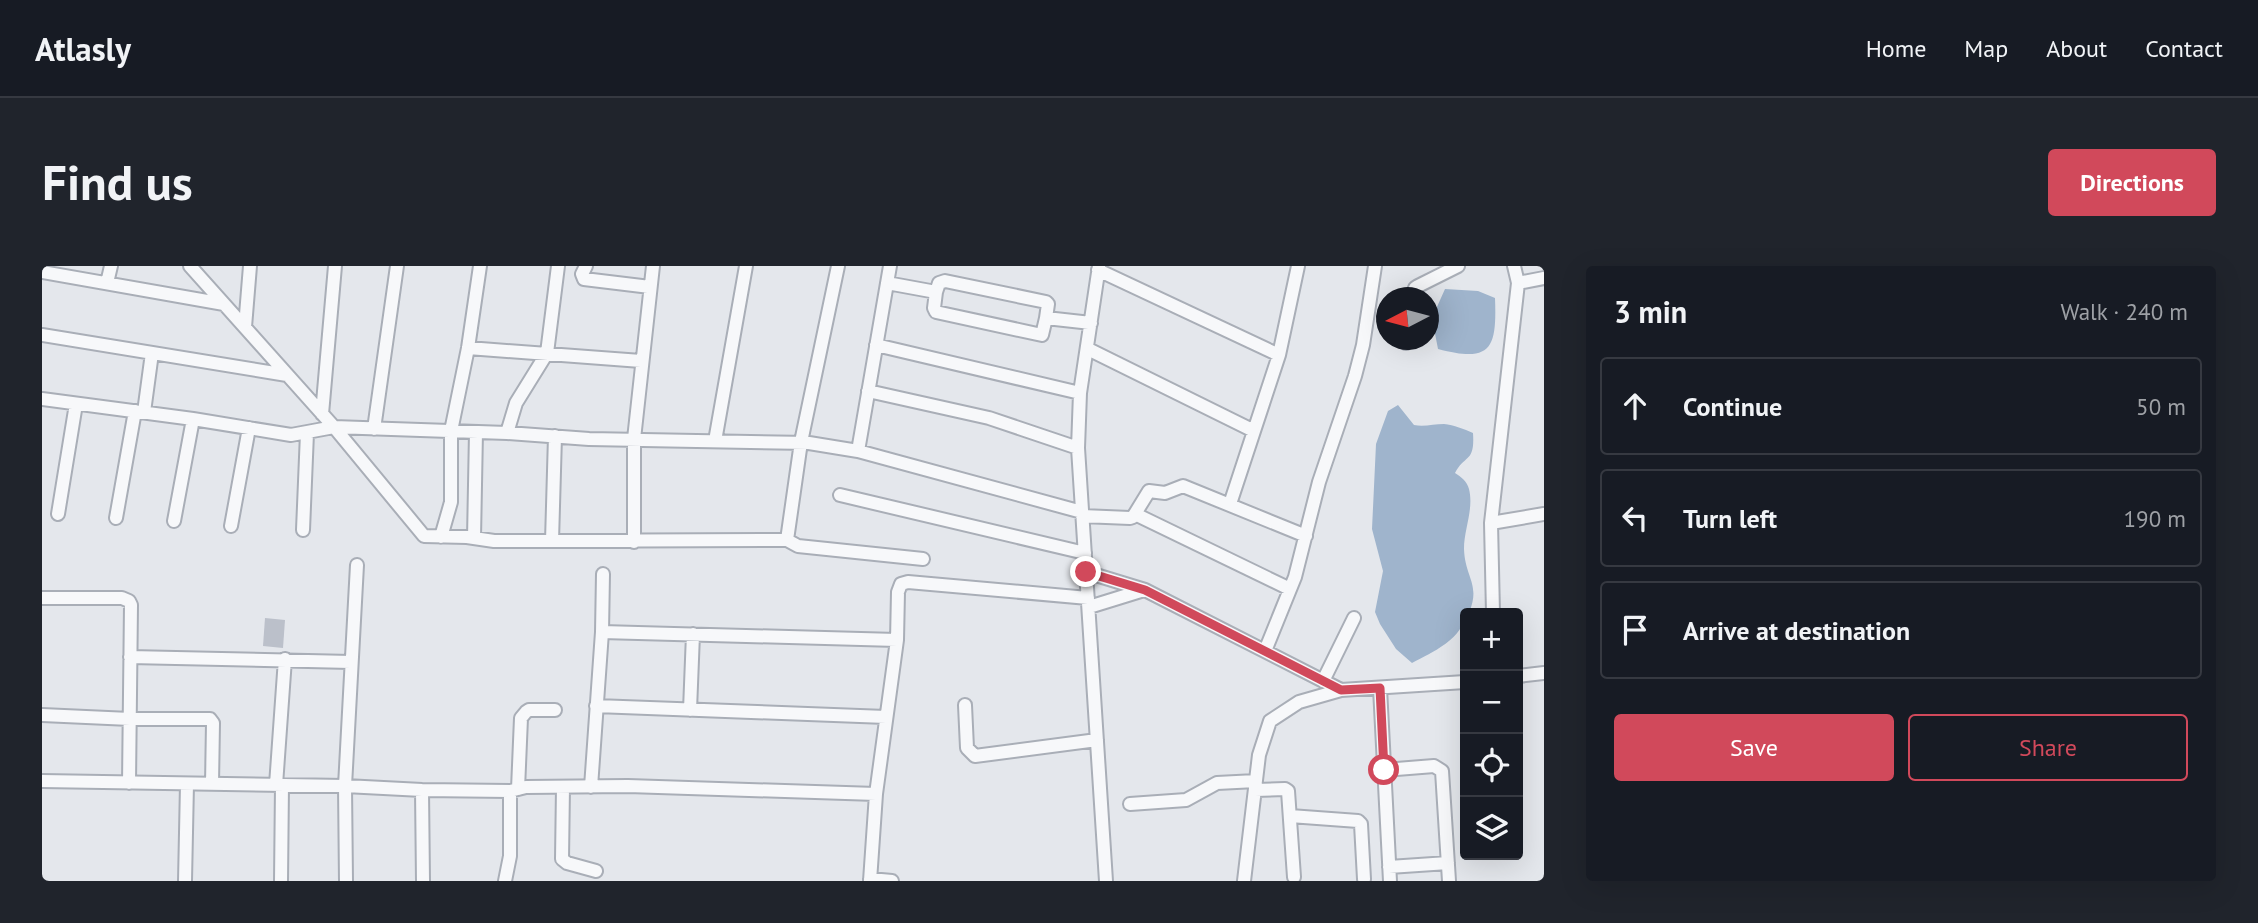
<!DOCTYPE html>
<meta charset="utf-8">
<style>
body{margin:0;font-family:"PT Sans",sans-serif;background:#20242c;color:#f1f3f6}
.controls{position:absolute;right:21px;bottom:21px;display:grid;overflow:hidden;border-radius:7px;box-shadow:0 7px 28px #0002}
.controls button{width:63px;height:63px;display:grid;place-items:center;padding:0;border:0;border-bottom:2px solid #363941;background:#171b24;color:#f1f3f6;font:35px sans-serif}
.compass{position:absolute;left:1334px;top:21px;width:63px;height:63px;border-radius:50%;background:#171b24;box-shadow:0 7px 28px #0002;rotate:264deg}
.stop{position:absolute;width:21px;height:21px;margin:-16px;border:5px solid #d1495b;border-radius:50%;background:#fff}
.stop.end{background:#d1495b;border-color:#fff;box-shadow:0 2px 7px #0008}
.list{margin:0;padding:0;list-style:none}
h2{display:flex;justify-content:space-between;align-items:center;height:91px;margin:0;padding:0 28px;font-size:30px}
h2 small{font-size:23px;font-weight:400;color:#9ea1a6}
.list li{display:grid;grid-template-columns:46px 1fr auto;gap:21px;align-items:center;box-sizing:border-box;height:98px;margin:0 14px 14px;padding:0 14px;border:2px solid #363941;border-radius:7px}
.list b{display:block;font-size:26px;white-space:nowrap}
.list em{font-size:23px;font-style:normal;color:#9ea1a6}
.actions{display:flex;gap:14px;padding:21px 28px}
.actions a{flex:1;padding:16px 0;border:2px solid #d1495b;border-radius:7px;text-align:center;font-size:24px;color:#d1495b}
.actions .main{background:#d1495b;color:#fff}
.icon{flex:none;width:38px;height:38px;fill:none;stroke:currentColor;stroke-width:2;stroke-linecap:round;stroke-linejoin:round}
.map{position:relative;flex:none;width:1502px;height:615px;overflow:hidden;border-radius:7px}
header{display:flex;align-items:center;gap:42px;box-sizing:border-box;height:98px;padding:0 35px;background:#171b24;border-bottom:2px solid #363941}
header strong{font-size:33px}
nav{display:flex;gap:38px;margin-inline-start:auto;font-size:24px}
.intro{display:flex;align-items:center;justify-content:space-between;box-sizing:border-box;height:168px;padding:0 42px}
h1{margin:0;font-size:49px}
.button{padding:18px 32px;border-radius:7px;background:#d1495b;color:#fff;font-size:24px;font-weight:700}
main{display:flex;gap:42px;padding:0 42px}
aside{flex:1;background:#171b24;border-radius:7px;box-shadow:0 7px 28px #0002}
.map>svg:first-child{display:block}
</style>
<header>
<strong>Atlasly</strong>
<nav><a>Home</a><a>Map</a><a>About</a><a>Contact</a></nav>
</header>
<div class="intro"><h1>Find us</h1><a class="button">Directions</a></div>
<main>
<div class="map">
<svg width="1502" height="615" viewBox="0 0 1502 615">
<rect width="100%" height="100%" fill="#e4e7ec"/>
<path fill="#9fb4cc" d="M1403,23L1436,25L1453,32C1455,83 1449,97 1396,83L1390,52Z
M1356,139L1372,159C1382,161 1392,158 1402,158C1412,159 1422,163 1431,167C1433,197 1423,188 1413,207C1419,211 1425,215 1427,223C1432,243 1422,263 1422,283C1423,312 1439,318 1427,347H1423C1423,372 1389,387 1370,397L1354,383L1338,358L1333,346L1341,305L1330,263L1334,178L1346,145Z"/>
<path fill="#bbc0ca" d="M223,352L243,354L241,382L221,380Z"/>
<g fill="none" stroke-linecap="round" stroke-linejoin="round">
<g stroke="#a9aeb7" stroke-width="16">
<path id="minor" d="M148,0L292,161L382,270L425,271L452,275L745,274L756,280L881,293
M544,0L540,8L542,13L608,21
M1057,0L1038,127L1036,182L1064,615
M1056,4L1237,89
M0,6L182,38
M65,17L69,0
M845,17L894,26L897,17L903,15L1004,36L1006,38L1004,52L1049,57
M1476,17L1502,12
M894,26L892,42L894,46L1000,69L1004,52
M1370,32L1373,22L1376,20L1416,0
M203,61L208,0
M0,69L245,109
M1364,77V74
M834,79L1038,127
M426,82L599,95
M1046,83L1212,165
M826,125L947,152L1036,182
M0,133L151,153L249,169L292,161L465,167L547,173L767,177L816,185L1040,246
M102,146L110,87
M280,148L293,0
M332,163L355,0
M465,167L474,137L505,87L516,0
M673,175L704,0
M816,185L848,0
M798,229L1043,287
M1188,238L1237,89L1256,0
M16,248L34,138
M1093,248L1248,323
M1040,250L1088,252L1091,251L1107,225L1123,227L1141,220L1264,270
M74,252L93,145
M132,255L151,153
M1449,257L1502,248
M189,260L207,162
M261,264L265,167
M399,271L409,236V165L426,82L438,0
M432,272L434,166
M745,274L759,176L796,0
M510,275L513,170
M592,276V173L611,0
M1044,306L1103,324L1299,424
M0,332H80L87,335L89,339L87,517
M1047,341L1102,324
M1451,347L1449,257L1476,17L1472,0
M560,366L855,374
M1223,385L1253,311L1277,216L1313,110L1321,79L1333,0
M88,391L309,396
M1476,410L1502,407
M1281,415L1312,352
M1338,422L1348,615
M923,439L925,482L933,490L1055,474
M554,440L844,451
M648,444L651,368
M0,449L88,453H168L171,457L170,518
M1342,504L1392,500L1400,505L1407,615
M0,515L303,520L380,524L468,525L484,521L586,520L834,528
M234,519L243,393
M521,521L520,593L525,597L554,605
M549,521L560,366L561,308
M476,523L479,452L484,446L487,444H513
M380,524L381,615
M1213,524L1243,523L1246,525L1252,611
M1088,538L1144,534L1175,517L1214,515
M1248,550L1316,555L1319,558L1322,613
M1347,601L1406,597
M828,613L850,615
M143,615L145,518
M239,615L240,519
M304,615L303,520L315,299
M463,615L468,590V525
M828,615L834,528L855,374L856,326L859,318L866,316L1046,332
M1202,615L1217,489L1228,455L1257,436L1299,424L1423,416"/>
</g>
<use href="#minor" stroke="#f7f8fa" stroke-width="12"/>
</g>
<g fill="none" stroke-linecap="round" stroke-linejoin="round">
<path stroke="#d1495b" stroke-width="9" d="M1044,306L1103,324L1299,424L1338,422L1342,504"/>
</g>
</svg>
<div class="controls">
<button>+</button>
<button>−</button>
<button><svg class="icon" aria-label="locate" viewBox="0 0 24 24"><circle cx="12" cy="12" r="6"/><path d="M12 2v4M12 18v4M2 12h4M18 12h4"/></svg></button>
<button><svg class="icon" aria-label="layers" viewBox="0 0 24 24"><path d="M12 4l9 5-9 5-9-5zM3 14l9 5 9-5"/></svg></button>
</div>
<svg class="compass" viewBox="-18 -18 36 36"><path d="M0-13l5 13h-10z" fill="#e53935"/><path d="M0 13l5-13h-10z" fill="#9ea1a6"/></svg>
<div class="stop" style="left:1342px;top:504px"></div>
<div class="stop end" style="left:1044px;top:306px"></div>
</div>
<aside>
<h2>3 min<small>Walk · 240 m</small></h2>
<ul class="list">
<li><svg class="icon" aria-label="ahead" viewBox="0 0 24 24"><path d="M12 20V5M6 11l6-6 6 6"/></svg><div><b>Continue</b></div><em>50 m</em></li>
<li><svg class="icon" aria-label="left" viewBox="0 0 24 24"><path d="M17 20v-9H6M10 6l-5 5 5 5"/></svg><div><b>Turn left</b></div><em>190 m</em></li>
<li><svg class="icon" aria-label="arrive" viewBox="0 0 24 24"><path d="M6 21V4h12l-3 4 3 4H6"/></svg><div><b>Arrive at destination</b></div></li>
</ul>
<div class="actions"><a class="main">Save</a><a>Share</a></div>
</aside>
</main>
